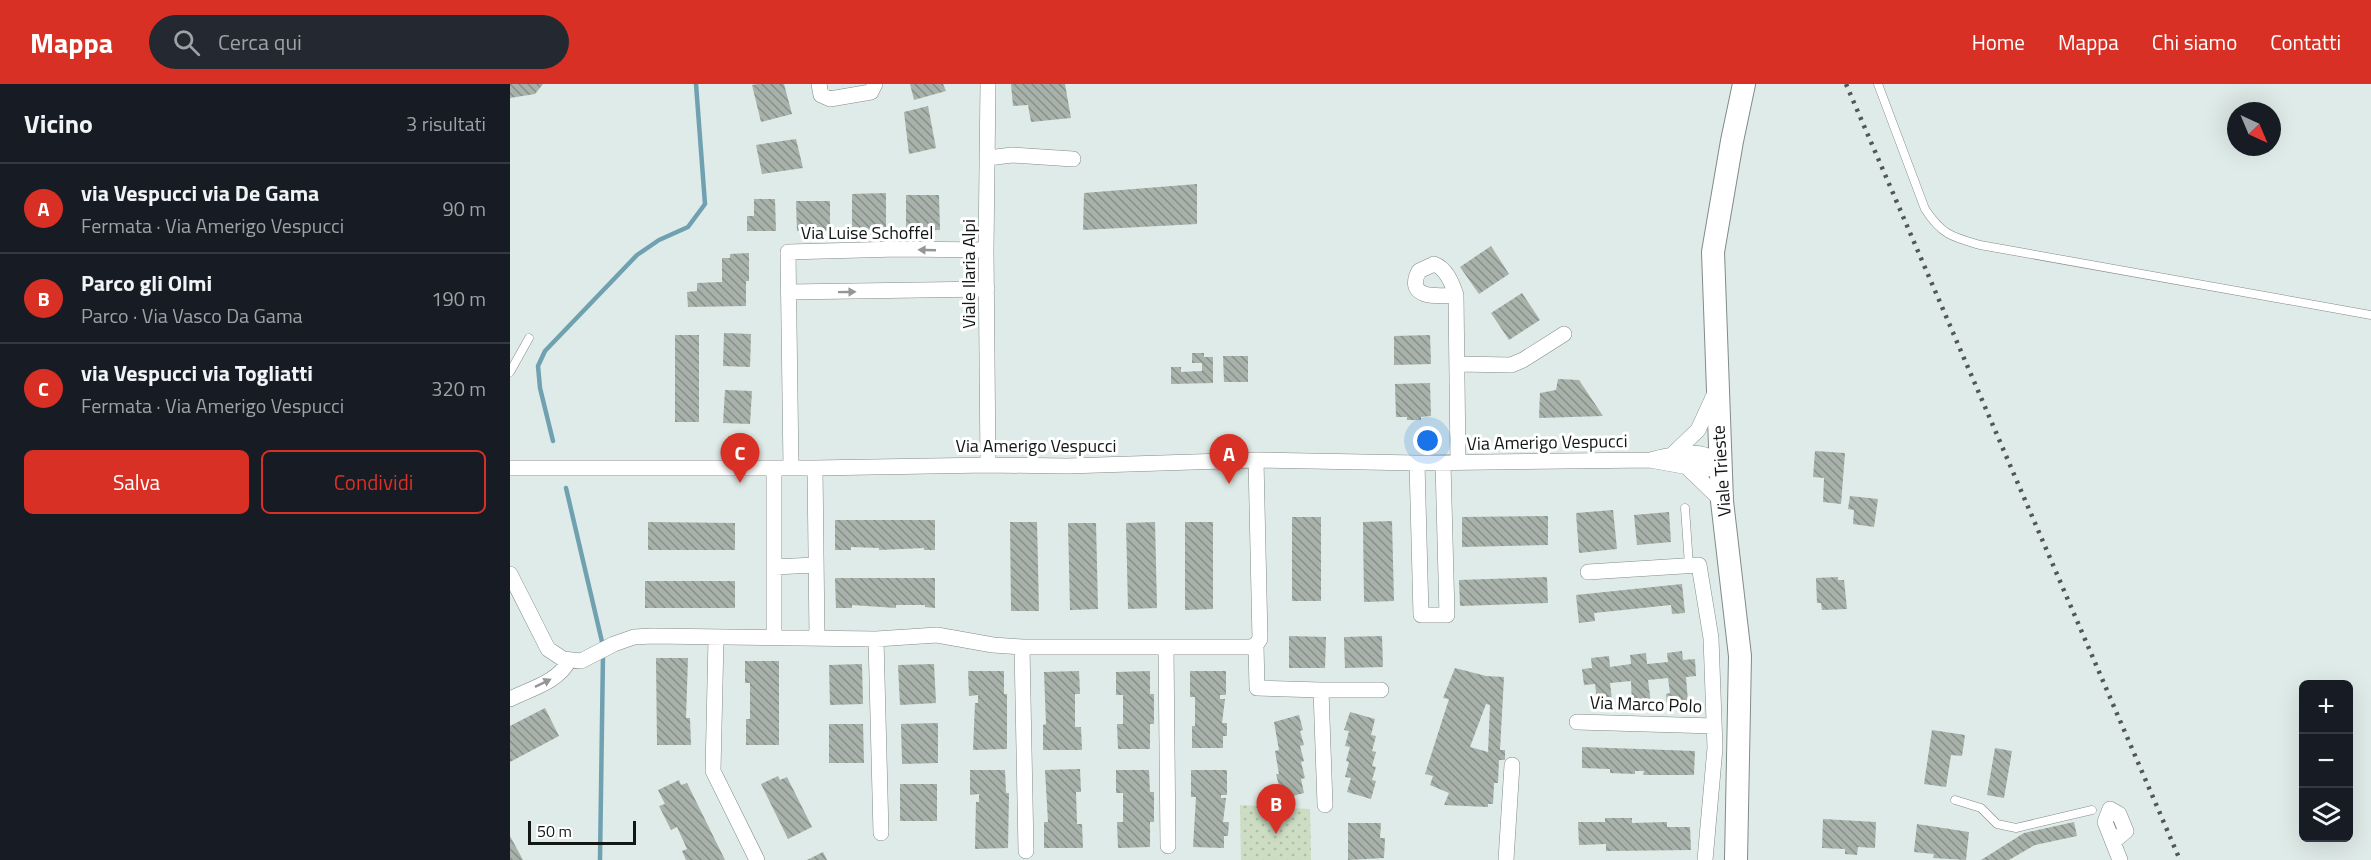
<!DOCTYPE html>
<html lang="it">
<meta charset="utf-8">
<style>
body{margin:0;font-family:"Titillium Web",sans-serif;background:#242831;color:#f1f3f6}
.controls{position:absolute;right:18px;bottom:18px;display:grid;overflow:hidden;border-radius:9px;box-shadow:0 6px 24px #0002}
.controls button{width:54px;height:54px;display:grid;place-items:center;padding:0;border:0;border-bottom:2px solid #363941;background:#171b24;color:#f1f3f6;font:30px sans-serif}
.compass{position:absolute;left:1717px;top:18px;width:54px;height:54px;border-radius:50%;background:#171b24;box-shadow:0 6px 24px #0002;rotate:136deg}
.scale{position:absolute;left:18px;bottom:15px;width:108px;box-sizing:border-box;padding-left:6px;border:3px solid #121615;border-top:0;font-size:16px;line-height:21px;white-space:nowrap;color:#121615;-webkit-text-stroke:4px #fff;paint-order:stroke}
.you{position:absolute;left:918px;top:357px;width:21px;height:21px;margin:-15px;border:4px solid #fff;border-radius:50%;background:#1a73e8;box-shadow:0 0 0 9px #1a73e833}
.badge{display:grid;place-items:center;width:39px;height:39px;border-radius:50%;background:#d93025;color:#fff;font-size:20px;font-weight:700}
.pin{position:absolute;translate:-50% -50px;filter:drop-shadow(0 2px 3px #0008)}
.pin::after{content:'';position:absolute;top:32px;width:21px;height:18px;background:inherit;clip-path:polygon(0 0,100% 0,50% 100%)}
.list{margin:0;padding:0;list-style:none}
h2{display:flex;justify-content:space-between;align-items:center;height:78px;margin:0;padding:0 24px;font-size:26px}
h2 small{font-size:20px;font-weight:400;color:#9ea1a6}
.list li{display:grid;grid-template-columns:39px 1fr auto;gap:18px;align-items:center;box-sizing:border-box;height:90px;padding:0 24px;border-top:2px solid #363941}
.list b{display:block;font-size:22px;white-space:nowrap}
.list p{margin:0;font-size:20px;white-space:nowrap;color:#9ea1a6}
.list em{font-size:20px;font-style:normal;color:#9ea1a6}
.actions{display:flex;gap:12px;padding:18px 24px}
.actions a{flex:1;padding:14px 0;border:2px solid #d93025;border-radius:9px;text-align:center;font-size:21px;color:#d93025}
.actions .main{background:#d93025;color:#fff}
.icon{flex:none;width:33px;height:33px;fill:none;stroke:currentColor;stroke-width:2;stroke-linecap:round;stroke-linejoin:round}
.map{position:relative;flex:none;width:1861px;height:776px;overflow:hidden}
header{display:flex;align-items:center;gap:36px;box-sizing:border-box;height:84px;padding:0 30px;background:#d93025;color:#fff}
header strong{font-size:28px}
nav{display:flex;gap:33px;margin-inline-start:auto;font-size:21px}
.search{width:420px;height:54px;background:#242831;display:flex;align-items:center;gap:15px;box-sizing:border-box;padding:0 21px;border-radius:33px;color:#9ea1a6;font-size:22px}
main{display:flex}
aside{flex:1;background:#171b24}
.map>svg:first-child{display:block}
</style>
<header>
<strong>Mappa</strong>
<div class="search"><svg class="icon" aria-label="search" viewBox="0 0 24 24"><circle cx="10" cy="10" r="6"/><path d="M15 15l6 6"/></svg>Cerca qui</div>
<nav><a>Home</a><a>Mappa</a><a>Chi siamo</a><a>Contatti</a></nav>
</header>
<main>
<aside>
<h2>Vicino<small>3 risultati</small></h2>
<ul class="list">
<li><span class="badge">A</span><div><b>via Vespucci via De Gama</b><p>Fermata · Via Amerigo Vespucci</p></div><em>90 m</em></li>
<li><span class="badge">B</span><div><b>Parco gli Olmi</b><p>Parco · Via Vasco Da Gama</p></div><em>190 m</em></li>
<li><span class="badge">C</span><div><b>via Vespucci via Togliatti</b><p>Fermata · Via Amerigo Vespucci</p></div><em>320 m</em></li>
</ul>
<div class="actions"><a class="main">Salva</a><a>Condividi</a></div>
</aside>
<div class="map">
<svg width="1861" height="776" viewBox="0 0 1861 776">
<defs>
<pattern id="park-dots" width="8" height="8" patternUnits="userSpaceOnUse" patternTransform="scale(1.5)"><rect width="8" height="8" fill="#ccddc3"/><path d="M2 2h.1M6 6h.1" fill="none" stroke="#aebda7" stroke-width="1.8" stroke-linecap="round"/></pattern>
<pattern id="building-back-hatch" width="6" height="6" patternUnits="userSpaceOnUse" patternTransform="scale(1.5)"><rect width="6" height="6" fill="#a8b1aa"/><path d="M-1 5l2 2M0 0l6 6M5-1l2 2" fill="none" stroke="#878f89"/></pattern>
</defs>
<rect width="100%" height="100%" fill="#dfebe8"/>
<path fill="url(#park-dots)" d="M730,721L800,725L801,776H731Z"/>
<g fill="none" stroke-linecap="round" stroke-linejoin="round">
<path stroke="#70a1b1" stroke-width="4.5" d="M43,357L30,304L28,282L35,267L127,171L149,156L178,143L195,120L186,0
M56,404L93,562
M90,776L93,570"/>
</g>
<path fill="url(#building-back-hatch)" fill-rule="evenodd" d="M0,0H33L25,10L0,14Z
M248,0H274L282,30L251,38L242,1Z
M400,0H433L436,7L404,16Z
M501,0H555L561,34L521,38L518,21L503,22Z
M418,22L426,64L399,70L394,28Z
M286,55L293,84L252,90L246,61Z
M687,100V140L573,146L574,109Z
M376,109V146H342V110Z
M396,111H429L430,146L396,147Z
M244,115H265L266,147H237V132H244Z
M286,117H320V147H287Z
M981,162L999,190L969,210L950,183Z
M239,169V197H236V222L178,223L177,208L187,207V199L212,198V174H220V170Z
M1012,209L1030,236L999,256L981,229Z
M214,249L241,250L240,283L213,282Z
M165,251H189V338H165Z
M920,251L921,280L884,281V252Z
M682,269H694V273H703V299L661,300V283H671V288L692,287V279H682Z
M713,272H738V298H714Z
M1048,295L1069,296L1093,332L1029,334L1030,309L1046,306Z
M920,299L921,332L911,333V336H897V333H886L885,300Z
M215,306L242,307L240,340L213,339Z
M1305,367L1335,369L1331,420L1313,418L1314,394L1303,393Z
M1340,412L1368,415L1364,443L1343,440L1344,426L1338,425Z
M1103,426L1107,465L1069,469L1066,429Z
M1159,428L1161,458L1127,461L1124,431Z
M1038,432V461L952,463V433Z
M782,433H811V517H782Z
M325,436H425V466H414V464L369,466V464L341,463V466H325Z
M882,437L884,517L854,518L853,438Z
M138,438L225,439V466H138Z
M500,438H527L529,527H501Z
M645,438L647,524L618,525L616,439Z
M675,438H703V525L675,526Z
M558,439H586L588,525L560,526Z
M1037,493L1038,519L950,522L949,496Z
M1328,493V496H1334L1337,525L1312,526L1311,519H1307L1306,494Z
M325,494H425V524L415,523V521H386V524L342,521V524H326Z
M135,497H225V524H135Z
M1172,500L1175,529L1162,530L1161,521L1084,529L1085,537L1069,539L1066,511Z
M779,552L816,553L815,584H779Z
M872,552L873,583L835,584L834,553Z
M1172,567L1173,576L1185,575L1186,592L1176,593L1178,618L1157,620L1156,610L1160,609L1158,594L1138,596L1141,620L1122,622L1121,597L1100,599L1103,624L1088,625L1085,600L1074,601L1072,585L1082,584L1081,574L1099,572L1100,583L1121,580L1120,571L1136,569L1137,580L1158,578L1157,569Z
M146,574H178L176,634H180L181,661H147Z
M235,577H269V661H236V635H240V599H235Z
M352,580L353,620L320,621L319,581Z
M424,580L426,619L390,621L388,581Z
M945,584L976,592L994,593L990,666H995V676H989L988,699H984L983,720H978V723L934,721L939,709L920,701L923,692L915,690L939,615L933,614ZM976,620L980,621L978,668L960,663Z
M458,587H494V610H497V665L463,666L465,619H468V611L459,612Z
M569,587L570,610H565V643H571L572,666H533V641L536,640L534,588Z
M640,587V610H644V640H640V665H608L607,640H613V611H606V588Z
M680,587H716V611H710V615H715L712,639H717V652H713V664H682V642H685V613H680Z
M35,624L49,652L0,678V642Z
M840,628L865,635L861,651L866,652L862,667L866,668L862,682L866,683L862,696L866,697L861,715L837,708L841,694L835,693L839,678L836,677L840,663L835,662L839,647L834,646Z
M789,631L793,646L790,647L794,661L790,662L794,677L791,678L795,694L791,695L794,709L768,716L765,703L769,702L766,690H769L765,667L769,666L764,638Z
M428,639V679L392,680L391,640Z
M319,640H353L354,679H319Z
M1422,646L1455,651L1452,672L1441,671L1436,703L1414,700Z
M1072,663L1185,667L1184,691H1133L1134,687H1125V690L1100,689V685L1072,684Z
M1485,664L1502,667L1494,714L1477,711Z
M570,685L571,708H566L567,740H572L573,764H534V738H538L535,686Z
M460,686H495L496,709H499L498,764L465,765L466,718H469V710L460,711Z
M606,686H639L640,708H644V738H640V763L608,764L607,738H613V709H606Z
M681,686H717V711H711V714H716L713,738H719L718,752H714V764L683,763L686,713H681Z
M268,692L270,696L277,693L302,743L278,755L251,700Z
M169,696L171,701L177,699L215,776H176L172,767L177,765L167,743L161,746L149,722L155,720L148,706Z
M390,700H427V737H390Z
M1095,734H1122V739L1157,738V743H1180L1181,766L1096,767V760L1069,761L1068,738H1095Z
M1313,735L1366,738L1365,764L1348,763L1347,771L1335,770V765L1312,764Z
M1564,738L1567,752L1525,761L1499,776H1471L1514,749Z
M838,739H871L870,754H875L874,774L838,776Z
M1407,740L1459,748L1456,776L1423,774L1424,770L1404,768Z
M0,752L13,776H0Z
M313,768L317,776H297Z"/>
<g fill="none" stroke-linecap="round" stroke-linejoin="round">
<g stroke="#818b88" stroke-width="9">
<path id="service" d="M1368,0L1415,125C1432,151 1442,153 1470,161L1861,231
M0,288L19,254
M1175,424L1179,481
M1445,716L1471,724L1487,740L1506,744L1582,726"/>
</g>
<g stroke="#818b88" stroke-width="16">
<path id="minor" d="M309,0L311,11L320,15L361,8L365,0
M478,0L476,166L478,381
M478,74L502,71L563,75
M278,208L477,205
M946,211C930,212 894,216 909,187L924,180C936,184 942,199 946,211L948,378
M948,280L1001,281L1013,276L1054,250
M1163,370L1188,346L1205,309
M746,376L750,555L746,561L747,604L811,606L815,721
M907,379L911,531H937L933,379
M1177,383L1212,417
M0,384H305L478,381L557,382L746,376L907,379L1140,376L1195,386L1210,380C1192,362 1163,370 1140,376
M281,384L278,168L388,165L476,166
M305,384L307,553
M264,483L305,481
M1078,488L1189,481L1201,554L1205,664L1195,776
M0,490L38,565L53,575L71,577L104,560L124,553L142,552L366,555L427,551L483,561L512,563H740L746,561
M264,554V384
M206,555L203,687L247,776
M366,555L371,749
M512,563L516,767
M656,564L658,762
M811,606H871
M0,615C20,605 49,598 59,576
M1067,638L1204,642
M1603,758L1616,747L1609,730L1600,725L1595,738L1610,776
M996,776L1002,681"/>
</g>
<g stroke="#818b88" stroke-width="24">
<path id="secondary" d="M1226,776L1230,572L1212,417L1203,168L1222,57L1234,0"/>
</g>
<use href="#service" stroke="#fff" stroke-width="8"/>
<use href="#minor" stroke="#fff" stroke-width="15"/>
<use href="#secondary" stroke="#fff" stroke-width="22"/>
<path stroke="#515755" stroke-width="4.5" stroke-dasharray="3 6" stroke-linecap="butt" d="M1336,0L1670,776"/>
</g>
<defs><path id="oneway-solid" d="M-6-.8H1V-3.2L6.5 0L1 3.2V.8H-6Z" transform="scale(1.5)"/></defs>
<g fill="#949696">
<use href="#oneway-solid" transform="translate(417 166) rotate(-178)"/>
<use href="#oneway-solid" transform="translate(337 208) rotate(-1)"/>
<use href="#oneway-solid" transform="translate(33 599) rotate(-26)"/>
</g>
<g text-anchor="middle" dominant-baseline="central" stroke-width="6" stroke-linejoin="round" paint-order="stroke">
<g font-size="18" fill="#121615" stroke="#fff">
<text x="357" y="148">Via Luise Schoffel</text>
<text transform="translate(458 190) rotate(-90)">Viale Ilaria Alpi</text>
<text transform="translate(1037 358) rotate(-1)">Via Amerigo Vespucci</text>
<text x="526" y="361">Via Amerigo Vespucci</text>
<text transform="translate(1211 387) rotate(-94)">Viale Trieste</text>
<text transform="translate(1136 620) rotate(2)">Via Marco Polo</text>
</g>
</g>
</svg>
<div class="controls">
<button>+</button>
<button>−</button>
<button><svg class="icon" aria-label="layers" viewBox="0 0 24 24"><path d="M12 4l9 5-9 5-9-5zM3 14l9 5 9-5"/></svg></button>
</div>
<svg class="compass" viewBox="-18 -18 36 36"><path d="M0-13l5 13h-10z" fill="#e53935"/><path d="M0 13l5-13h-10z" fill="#9ea1a6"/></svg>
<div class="scale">50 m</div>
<div class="you"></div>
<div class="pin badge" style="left:719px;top:400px">A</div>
<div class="pin badge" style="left:766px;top:750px">B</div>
<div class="pin badge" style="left:230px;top:399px">C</div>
</div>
</main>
